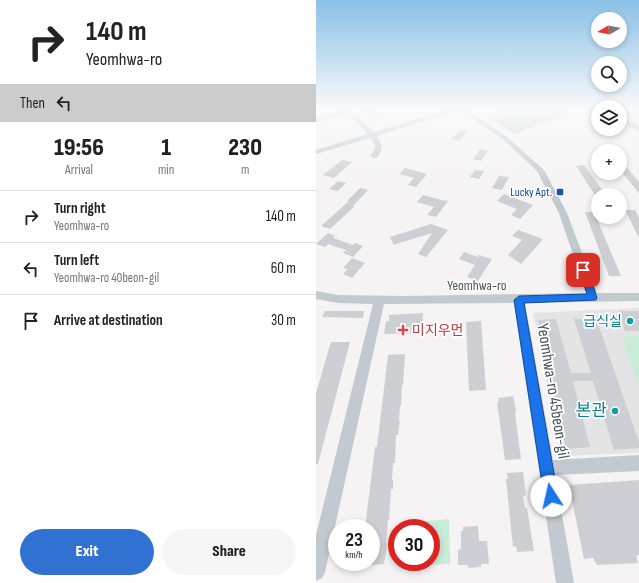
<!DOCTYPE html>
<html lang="en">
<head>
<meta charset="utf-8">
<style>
	body { margin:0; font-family:"Sofia Sans Condensed","Noto Sans KR",sans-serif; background:#f6f6f6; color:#222; height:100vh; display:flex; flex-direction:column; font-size:15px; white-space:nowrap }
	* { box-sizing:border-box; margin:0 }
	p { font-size:13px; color:#767676 }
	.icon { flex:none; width:22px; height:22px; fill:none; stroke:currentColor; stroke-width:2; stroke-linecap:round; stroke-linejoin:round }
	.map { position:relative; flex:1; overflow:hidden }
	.drawer { display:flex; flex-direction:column; background:#fff; width:316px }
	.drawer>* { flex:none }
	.guide { background:#fff; color:#222; overflow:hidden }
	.needle { width:26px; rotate:260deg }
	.fabs { position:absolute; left:275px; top:12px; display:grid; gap:8px }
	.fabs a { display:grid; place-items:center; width:36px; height:36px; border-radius:50%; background:#fff; box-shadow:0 2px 6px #0003; font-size:20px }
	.speed { position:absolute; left:12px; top:519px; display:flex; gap:8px; font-size:20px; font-weight:700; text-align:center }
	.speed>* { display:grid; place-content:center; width:52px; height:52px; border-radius:50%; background:#fff; box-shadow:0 2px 6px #0003; line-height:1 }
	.speed small { font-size:10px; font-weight:400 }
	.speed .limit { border:6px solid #d22; background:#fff; color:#111 }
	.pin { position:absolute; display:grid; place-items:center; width:34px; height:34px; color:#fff; margin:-17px; border-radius:8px; box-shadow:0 2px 6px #0006 }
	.me { position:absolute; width:44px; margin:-22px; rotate:350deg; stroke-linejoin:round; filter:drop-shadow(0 0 3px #0008) }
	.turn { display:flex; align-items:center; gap:14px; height:84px; padding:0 20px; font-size:18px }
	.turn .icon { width:52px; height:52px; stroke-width:2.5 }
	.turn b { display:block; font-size:28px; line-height:34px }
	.then { display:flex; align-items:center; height:38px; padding:0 20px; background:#0003; gap:8px; font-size:15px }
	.eta { display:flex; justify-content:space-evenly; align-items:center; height:68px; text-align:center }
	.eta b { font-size:24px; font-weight:800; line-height:28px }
	.button { display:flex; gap:8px; margin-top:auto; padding:8px 20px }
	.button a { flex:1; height:46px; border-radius:24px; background:#3171d1; color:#fff; font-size:16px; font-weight:800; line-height:46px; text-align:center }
	.button a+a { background:#f6f6f6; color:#222 }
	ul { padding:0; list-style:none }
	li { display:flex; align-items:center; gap:12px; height:52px; padding:0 20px; border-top:1px solid #e0e0e0 }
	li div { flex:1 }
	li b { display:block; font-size:15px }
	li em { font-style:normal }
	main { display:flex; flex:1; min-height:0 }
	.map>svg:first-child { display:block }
	.education { fill:#e5e4e4 }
	.green { fill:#c8ecd7 }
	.building { fill:#cdcfd4 }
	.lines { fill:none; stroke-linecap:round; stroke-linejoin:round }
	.minor { fill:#c2c9cf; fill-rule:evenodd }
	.major { fill:#b6c1cd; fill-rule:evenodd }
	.route { fill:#1a73e8; stroke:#114b97 }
	.transit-dot { fill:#1a4fb4; stroke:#fff; stroke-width:1.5 }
	.culture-dot { fill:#0f9aa8; stroke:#fff; stroke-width:1.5 }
	.health-dot { fill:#e0444e; stroke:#fff; stroke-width:1.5 }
	.labels { text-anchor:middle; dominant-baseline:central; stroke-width:3.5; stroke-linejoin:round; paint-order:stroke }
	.far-transit-label { font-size:12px; fill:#164399; stroke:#fff; text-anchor:end }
	.street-label { font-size:14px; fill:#4c555e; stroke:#fff }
	.culture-label { font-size:14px; fill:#0d838f; stroke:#fff; text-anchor:end }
	.health-label { font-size:14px; fill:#be3a42; stroke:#fff; text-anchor:start }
	.near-street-label { font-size:17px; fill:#4c555e; stroke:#fff }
	.near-culture-label { font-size:17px; fill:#0d838f; stroke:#fff; text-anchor:end }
</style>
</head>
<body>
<main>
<section class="drawer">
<div class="guide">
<div class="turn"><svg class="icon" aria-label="right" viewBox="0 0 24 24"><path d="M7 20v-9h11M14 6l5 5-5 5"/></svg><div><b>140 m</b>Yeomhwa-ro</div></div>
<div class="then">Then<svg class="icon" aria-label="left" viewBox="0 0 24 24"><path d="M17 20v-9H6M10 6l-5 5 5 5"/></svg></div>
</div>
<div class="eta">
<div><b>19:56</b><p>Arrival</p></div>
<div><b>1</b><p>min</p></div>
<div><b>230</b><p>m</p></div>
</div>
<ul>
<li><svg class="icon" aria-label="right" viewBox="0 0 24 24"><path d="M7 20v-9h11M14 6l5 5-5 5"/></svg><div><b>Turn right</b><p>Yeomhwa-ro</p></div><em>140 m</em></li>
<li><svg class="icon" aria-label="left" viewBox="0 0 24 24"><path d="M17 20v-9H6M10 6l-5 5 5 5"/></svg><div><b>Turn left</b><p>Yeomhwa-ro 40beon-gil</p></div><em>60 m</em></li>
<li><svg class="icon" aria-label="arrive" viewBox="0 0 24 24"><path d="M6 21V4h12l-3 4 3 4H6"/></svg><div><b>Arrive at destination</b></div><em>30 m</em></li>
</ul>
<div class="button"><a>Exit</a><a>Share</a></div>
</section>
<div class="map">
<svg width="323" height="583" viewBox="0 0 323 583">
	<rect width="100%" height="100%" fill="#f5f3f3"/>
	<!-- education -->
	<path class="education" d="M 323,308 L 323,453 L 245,456 L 217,313 Z"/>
	<!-- green -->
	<g class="green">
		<path d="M 304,109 L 323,109 L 323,122 L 304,114 Z"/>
		<path d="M 323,336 L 323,387 L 306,337 Z"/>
		<path d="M 133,519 L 134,564 L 88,566 L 88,562 L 115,562 L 115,528 L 90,528 L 90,523 Z"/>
	</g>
	<!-- building -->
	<g class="building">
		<path d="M 45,109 L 54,109 L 64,118 L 57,120 Z"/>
		<path d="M 180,109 L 248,109 L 256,113 L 198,134 L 175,119 L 189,115 Z"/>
		<path d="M 145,129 L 152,131 L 143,141 L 135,139 Z"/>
		<path d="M 164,149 L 172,151 L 165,161 L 157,159 Z"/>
		<path d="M 304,159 L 323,182 L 323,193 L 304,170 Z"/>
		<path d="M 26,160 L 36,162 L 18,178 L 7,175 Z"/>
		<path d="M 268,165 L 290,195 L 279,195 L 260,166 Z"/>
		<path d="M 89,168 L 111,174 L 100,187 L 92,185 L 98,178 L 83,174 Z"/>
		<path d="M 159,170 L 168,171 L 163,179 L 154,177 Z"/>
		<path d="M 183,176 L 193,177 L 186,190 L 176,188 Z"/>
		<path d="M 22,181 L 30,183 L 22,191 L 13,189 Z"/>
		<path d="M 44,188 L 52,190 L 37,206 L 39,206 L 14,229 L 5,226 L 33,201 L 31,201 Z"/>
		<path d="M 188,194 L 217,205 L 204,219 L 195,215 L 201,209 L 181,201 Z"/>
		<path d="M 107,195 L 125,200 L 132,201 L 120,217 L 111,215 L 118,207 L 101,202 Z"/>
		<path d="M 309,210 L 319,210 L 323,218 L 323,238 Z"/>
		<path d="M 269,212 L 278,212 L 305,276 L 293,276 Z"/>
		<path d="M 115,224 L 132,230 L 110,257 L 102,254 L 116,233 L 80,244 L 78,245 L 74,237 Z"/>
		<path d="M 202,230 L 227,239 L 205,264 L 192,255 L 206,240 L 196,236 Z"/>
		<path d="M 12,233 L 19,236 L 17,238 L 37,245 L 39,243 L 47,246 L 37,257 L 27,253 L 30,250 L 12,244 L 9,247 L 0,244 Z"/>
		<path d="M 148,252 L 162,257 L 163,255 L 176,259 L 162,281 L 151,277 L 159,265 L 143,259 Z"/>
		<path d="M 36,258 L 49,263 L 36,278 L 27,274 L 32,269 L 27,268 Z"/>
		<path d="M 9,311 L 48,311 L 47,318 L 6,317 Z"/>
		<path d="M 302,311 L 323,311 L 323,331 L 309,331 Z"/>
		<path d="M 107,313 L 106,333 L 68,334 L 70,321 L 73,321 L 73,315 Z"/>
		<path d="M 280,318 L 323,442 L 323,448 L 298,450 L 277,381 L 257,381 L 274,447 L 250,449 L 222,320 L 240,319 L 255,373 L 275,373 L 258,319 Z"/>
		<path d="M 165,321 L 170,390 L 153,391 L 150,322 Z"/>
		<path d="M 15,342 L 34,342 L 2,464 L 0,464 L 0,393 Z"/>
		<path d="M 89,354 L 87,385 L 86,385 L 85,406 L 84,406 L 83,421 L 84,421 L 83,427 L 82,435 L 80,435 L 79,463 L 77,463 L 76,480 L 77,480 L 77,489 L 75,489 L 73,520 L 72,520 L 70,543 L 71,543 L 70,552 L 68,564 L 55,565 L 55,528 L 49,528 L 59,447 L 61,447 L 72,355 Z"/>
		<path d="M 197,396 L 200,411 L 199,414 L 205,459 L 189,460 L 181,402 L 183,402 L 182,398 Z"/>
		<path d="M 207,472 L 210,495 L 207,496 L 209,508 L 211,508 L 218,551 L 201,552 L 200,546 L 197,547 L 190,479 L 192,479 L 191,473 Z"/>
		<path d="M 323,480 L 323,555 L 320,556 L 322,563 L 281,565 L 277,558 L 268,559 L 253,485 Z"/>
		<path d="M 162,526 L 163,541 L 171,541 L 173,564 L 165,564 L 165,567 L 152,568 L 152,565 L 142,565 L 142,550 L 145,549 L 145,531 L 147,531 L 147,527 Z"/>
	</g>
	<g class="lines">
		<!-- minor -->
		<path class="minor" d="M 28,109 L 34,109 L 58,132 L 135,109 L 151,109 L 192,138 L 228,170 L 251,213 L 281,293 L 323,293 L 323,301 L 209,303 L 237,460 L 323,455 L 323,471 L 239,475 L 258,583 L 240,583 L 198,303 L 68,304 L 9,572 L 6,578 L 0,581 L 0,535 L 57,304 L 22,303 L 0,299 L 0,291 L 22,295 L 88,296 L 270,293 L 243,213 L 221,171 L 188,140 L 144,110 L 61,136 C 67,145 67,148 61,158 L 58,158 L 54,156 C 60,148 60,146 55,138 L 0,154 L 0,150 L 52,134 L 31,113 L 0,122 L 0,118 Z"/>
		<!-- major -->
		<g class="major">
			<path d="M 266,109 L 277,109 L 282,111 L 282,116 Z"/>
			<path d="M 304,118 L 323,125 L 323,131 L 304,123 Z"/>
		</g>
	</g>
	<!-- sky -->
	<linearGradient id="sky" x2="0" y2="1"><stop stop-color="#89c0e6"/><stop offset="0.57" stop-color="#fafafa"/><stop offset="1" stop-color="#fafafa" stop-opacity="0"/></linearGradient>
	<rect width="323" height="191" fill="url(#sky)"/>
	<!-- route -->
	<path class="route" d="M 267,267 L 272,270 L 281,298 L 280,300 L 208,303 L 242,496 L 240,501 L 235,503 L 230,501 L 228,496 L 198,300 L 203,296 L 271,294 L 263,270 Z"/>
	<!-- markers -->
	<rect class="transit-dot" x="240" y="188" width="8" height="8" rx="2"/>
	<g class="culture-dot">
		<circle cx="314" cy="321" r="4"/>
		<circle cx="299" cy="411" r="4"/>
	</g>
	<path class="health-dot" d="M85 324h4v4h4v4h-4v4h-4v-4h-4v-4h4z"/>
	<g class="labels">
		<!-- far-transit labels -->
		<g class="far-transit-label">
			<text x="236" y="192">Lucky Apt.</text>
		</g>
		<!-- street labels -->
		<g class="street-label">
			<text x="161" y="285">Yeomhwa-ro</text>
		</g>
		<!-- culture labels -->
		<g class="culture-label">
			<text x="306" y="321">급식실</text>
		</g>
		<!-- health labels -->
		<g class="health-label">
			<text x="96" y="330">미지우먼</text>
		</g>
		<!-- near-street labels -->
		<g class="near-street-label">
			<text transform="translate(237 391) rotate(81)">Yeomhwa-ro 45beon-gil</text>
		</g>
		<!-- near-culture labels -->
		<g class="near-culture-label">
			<text x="291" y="411">본관</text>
		</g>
	</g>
</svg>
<div class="fabs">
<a><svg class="needle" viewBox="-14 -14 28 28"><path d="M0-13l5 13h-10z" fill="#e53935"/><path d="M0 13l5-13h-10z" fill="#767676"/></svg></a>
<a><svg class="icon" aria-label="search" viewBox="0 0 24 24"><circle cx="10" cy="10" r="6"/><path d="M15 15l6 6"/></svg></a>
<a><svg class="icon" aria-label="layers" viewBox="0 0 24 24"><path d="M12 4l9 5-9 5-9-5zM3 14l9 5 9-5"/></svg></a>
<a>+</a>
<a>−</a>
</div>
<div class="speed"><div>23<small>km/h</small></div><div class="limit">30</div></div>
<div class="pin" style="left:267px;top:270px;background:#d93025"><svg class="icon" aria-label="arrive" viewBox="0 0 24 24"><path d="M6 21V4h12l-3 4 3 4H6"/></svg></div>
<svg class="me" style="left:235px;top:496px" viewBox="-20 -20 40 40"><circle r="19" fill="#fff"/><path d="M0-13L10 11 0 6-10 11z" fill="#1a73e8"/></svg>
</div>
</main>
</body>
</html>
